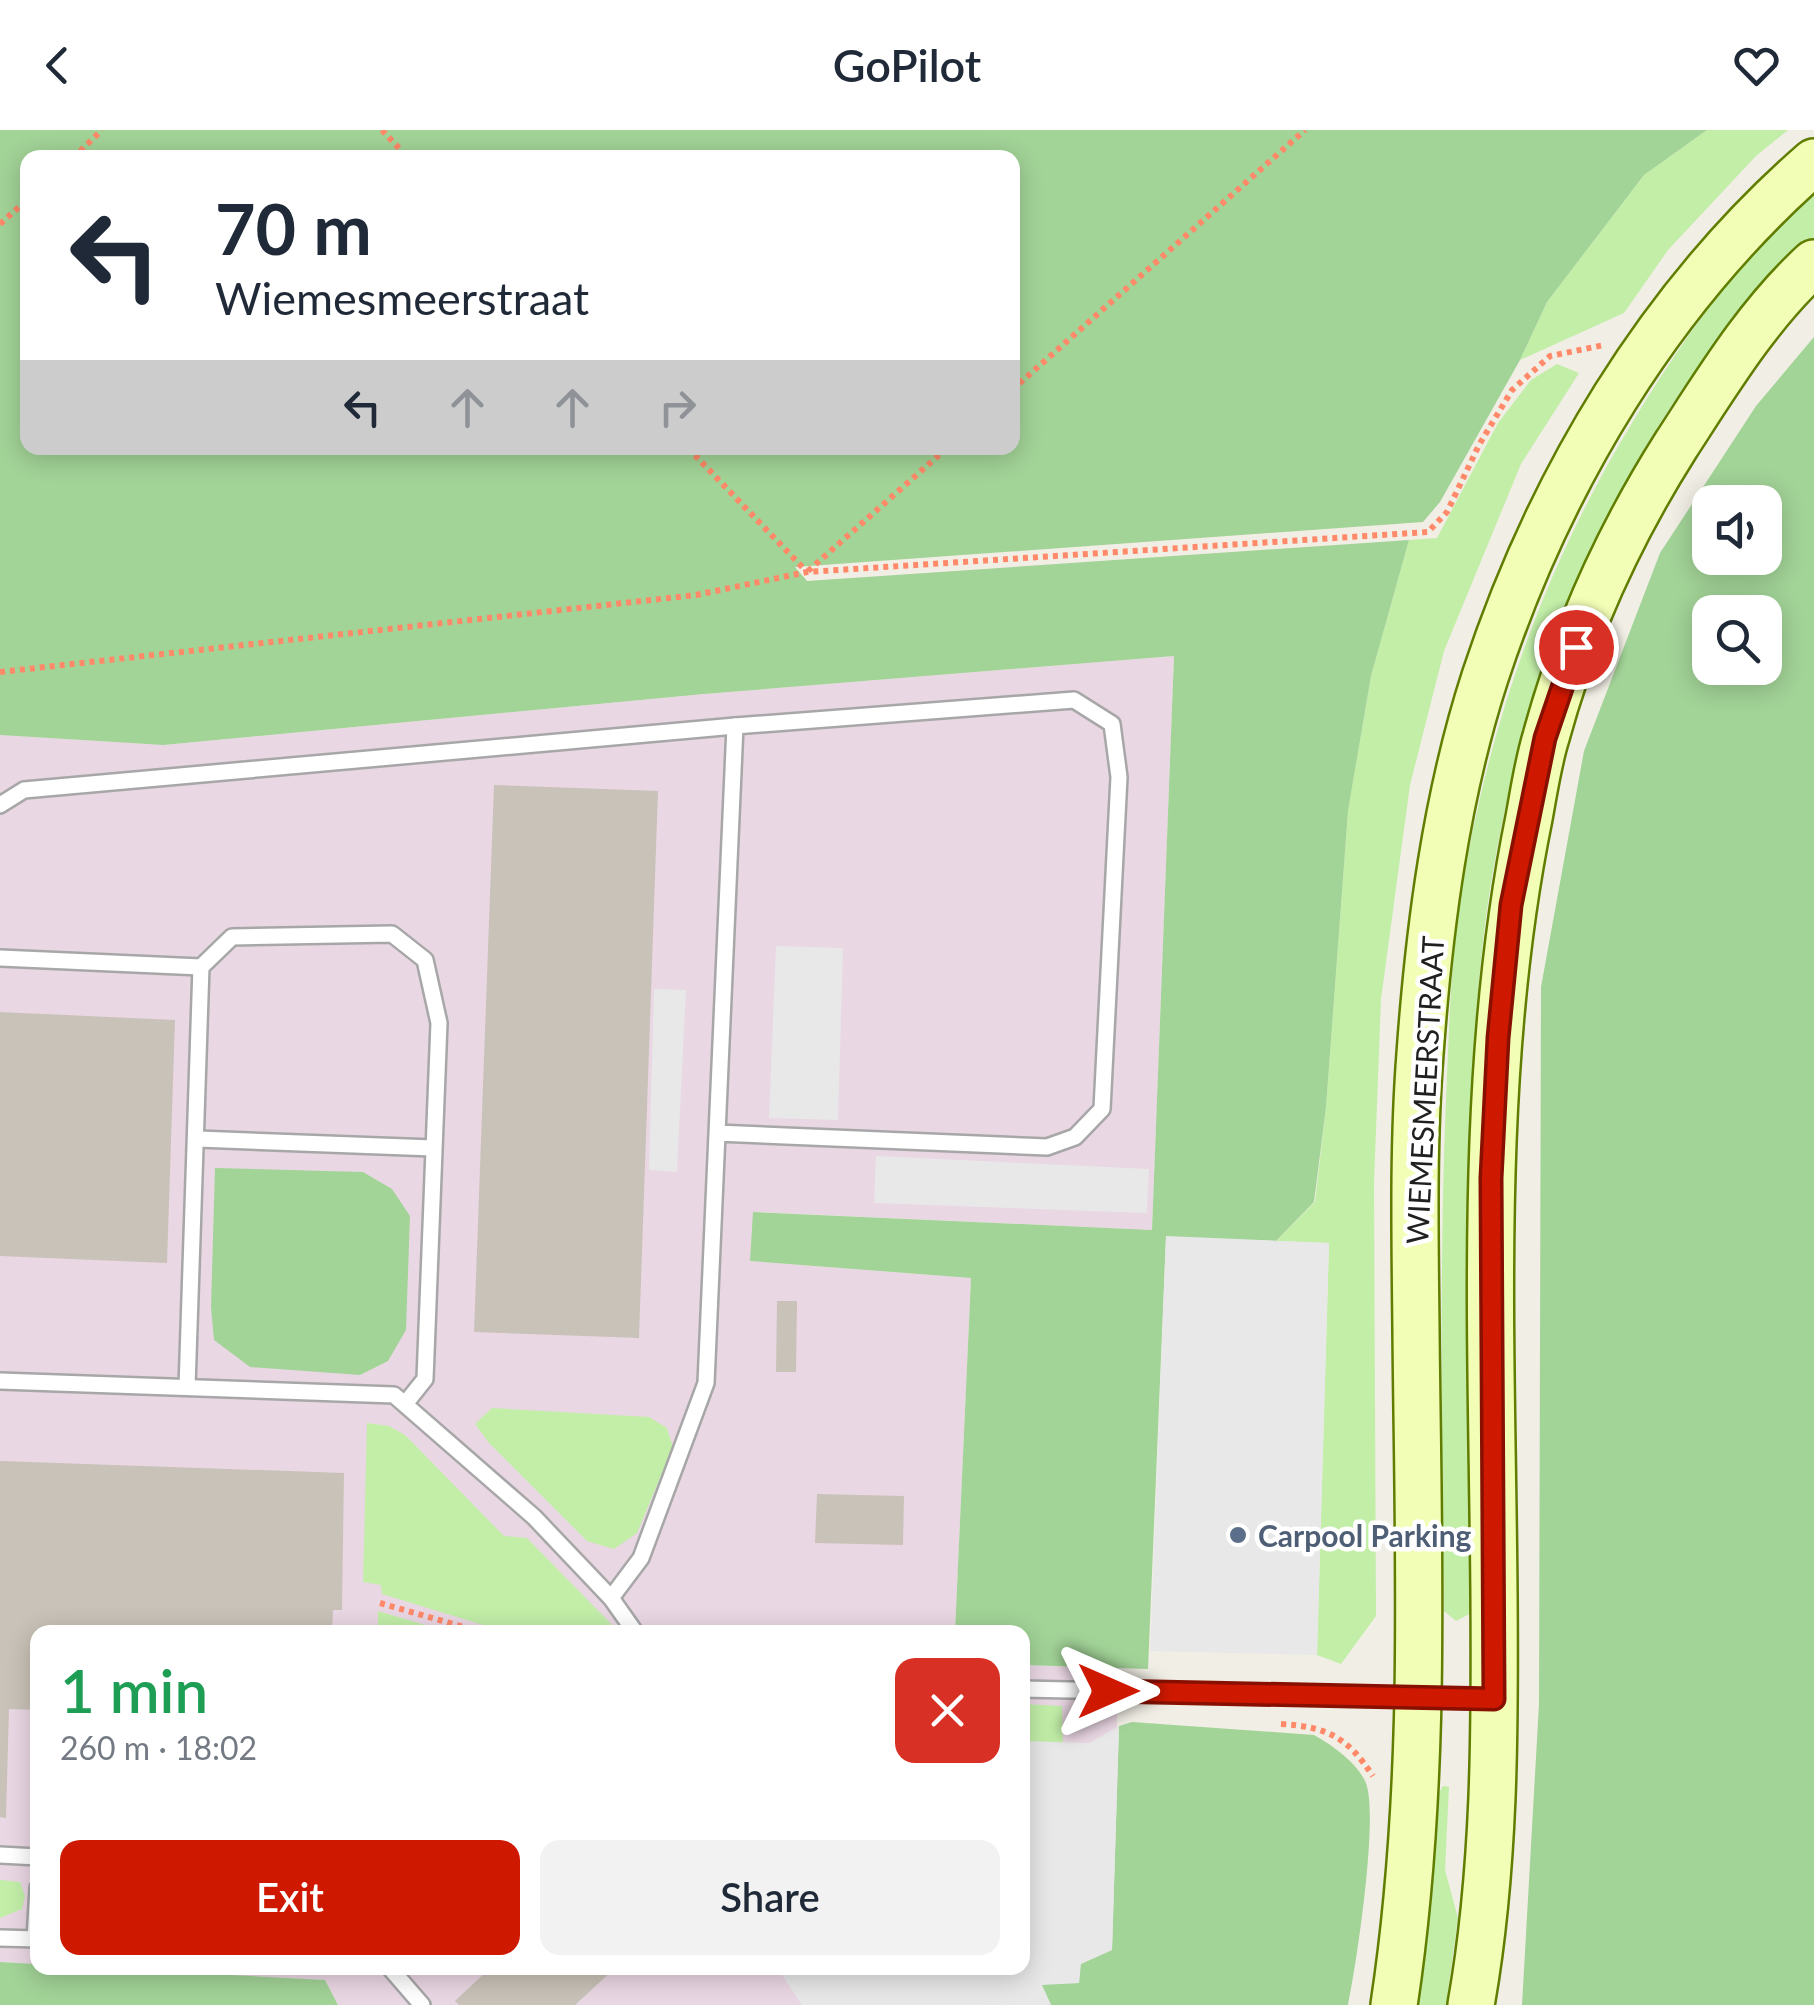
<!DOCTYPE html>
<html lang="en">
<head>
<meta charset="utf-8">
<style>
	body { margin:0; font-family:Lato,sans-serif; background:#f2f2f3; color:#1f2937; height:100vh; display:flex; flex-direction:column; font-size:38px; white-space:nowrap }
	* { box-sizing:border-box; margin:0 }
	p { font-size:32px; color:#747a83 }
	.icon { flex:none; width:55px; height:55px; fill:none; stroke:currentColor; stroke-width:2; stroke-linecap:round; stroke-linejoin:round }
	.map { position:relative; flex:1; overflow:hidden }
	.sheet { position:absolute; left:30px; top:1495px; width:1000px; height:350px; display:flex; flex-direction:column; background:#fff; border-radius:20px; box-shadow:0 5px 25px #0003 }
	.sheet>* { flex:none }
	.hud { position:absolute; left:20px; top:20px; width:1000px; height:305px; border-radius:20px; box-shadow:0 5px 25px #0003; background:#fff; color:#1f2937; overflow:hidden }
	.tools { position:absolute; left:1692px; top:355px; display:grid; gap:20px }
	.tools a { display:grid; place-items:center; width:90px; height:90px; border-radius:20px; background:#fff; box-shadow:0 5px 25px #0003; font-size:50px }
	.pin { position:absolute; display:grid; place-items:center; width:85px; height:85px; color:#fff; margin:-42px; border:5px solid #fff; border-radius:50%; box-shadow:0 2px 10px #0007 }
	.me { position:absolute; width:110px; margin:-55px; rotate:90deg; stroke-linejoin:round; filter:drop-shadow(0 0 8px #0008) }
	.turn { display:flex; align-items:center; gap:35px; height:210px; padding:0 30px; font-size:45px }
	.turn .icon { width:130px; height:130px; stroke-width:2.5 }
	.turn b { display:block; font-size:70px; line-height:85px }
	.lanes { display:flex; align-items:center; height:95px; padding:0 30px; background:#0003; justify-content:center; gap:50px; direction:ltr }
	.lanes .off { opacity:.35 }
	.round { display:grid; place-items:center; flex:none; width:105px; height:105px; border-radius:20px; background:#f2f2f3 }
	.overview { display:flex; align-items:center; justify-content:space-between; height:170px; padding:0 30px }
	h1 { font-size:60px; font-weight:600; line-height:75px; color:#1e9e55 }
	.primary-button { display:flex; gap:20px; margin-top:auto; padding:20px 30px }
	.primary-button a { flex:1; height:115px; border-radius:20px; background:#cf1800; color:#fff; font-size:40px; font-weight:600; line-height:115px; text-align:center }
	.primary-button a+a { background:#f2f2f3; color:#1f2937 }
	header { display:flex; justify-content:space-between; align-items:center; height:130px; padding:0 30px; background:#fff; font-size:45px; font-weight:600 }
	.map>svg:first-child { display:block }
	.industrial { fill:#ead7e4 }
	.grass { fill:#c2eea8 }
	.forest { fill:#a2d397; fill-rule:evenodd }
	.parking { fill:#e8e8e8 }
	.building { fill:#c9c2b8 }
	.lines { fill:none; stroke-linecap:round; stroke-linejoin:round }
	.service-casing { stroke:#a7a7a7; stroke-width:20 }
	.secondary-casing { stroke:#617d00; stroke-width:50 }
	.path { stroke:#ff8968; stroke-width:6; stroke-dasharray:5 5; stroke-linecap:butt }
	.service { stroke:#fff; stroke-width:15 }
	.secondary { stroke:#f2feb6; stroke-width:45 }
	.route-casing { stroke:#871000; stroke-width:25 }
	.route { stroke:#cf1800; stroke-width:18 }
	.service-dot { fill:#5c6f8a; stroke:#fff; stroke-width:4 }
	.labels { text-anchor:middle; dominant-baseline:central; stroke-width:9; stroke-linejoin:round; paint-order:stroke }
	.street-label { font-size:30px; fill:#202020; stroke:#fff }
	.service-label { font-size:30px; font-weight:bold; fill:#4e5e75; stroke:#fff; text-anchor:start }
</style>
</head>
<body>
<header><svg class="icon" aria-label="back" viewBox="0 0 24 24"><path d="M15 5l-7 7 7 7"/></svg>GoPilot<svg class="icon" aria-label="heart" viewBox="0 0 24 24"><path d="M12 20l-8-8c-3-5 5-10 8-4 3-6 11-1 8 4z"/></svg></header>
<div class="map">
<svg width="1814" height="1875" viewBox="0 0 1814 1875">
	<rect width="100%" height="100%" fill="#f1eee5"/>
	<!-- industrial -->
	<g class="industrial">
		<path d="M 1174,526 L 1152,1100 L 754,1082 L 750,1131 L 971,1148 L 955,1502 L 38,1502 L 37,1834 L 0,1832 L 0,605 L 163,615 L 704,564 Z"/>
		<path d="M 1023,1535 L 1118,1539 L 1112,1820 L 1079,1854 L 1042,1855 L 1051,1875 L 338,1875 L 325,1850 L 101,1838 L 1022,1838 Z"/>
	</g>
	<!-- grass -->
	<g class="grass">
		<path d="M 1707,0 L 1788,0 L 1756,26 L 1668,120 L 1624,183 L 1520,230 L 1547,172 L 1644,45 Z"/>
		<path d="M 1814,62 L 1814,107 C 1625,278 1514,553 1484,803 C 1469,928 1470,1054 1471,1180 C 1472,1281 1473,1382 1473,1482 L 1456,1491 L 1444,1481 C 1442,1311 1439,1140 1446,970 C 1449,904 1450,838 1460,772 C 1486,601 1544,436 1635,288 C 1684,207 1742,125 1814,62 Z"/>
		<path d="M 1557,234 L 1579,243 L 1521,334 L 1444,521 L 1410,655 L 1381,869 L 1374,1053 L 1376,1486 L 1341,1534 L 1317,1525 L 1329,1113 L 1276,1111 L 1315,1072 L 1326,977 L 1348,681 L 1371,546 L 1409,410 L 1437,408 L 1498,293 L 1531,250 Z"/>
		<path d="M 492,1278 L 649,1287 L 667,1298 L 673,1317 L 637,1403 L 614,1419 L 587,1411 L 489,1313 L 475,1294 Z"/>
		<path d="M 367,1293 L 389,1296 L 405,1305 L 504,1406 L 527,1408 L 619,1502 L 506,1502 L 382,1464 L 381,1455 L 363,1452 Z"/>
		<path d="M 378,1481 L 449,1502 L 378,1502 Z"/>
		<path d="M 1023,1574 L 1062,1576 L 1063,1616 L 1023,1612 Z"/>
		<path d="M 1443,1656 L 1449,1657 L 1445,1740 L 1458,1788 L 1446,1875 L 1415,1875 L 1438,1665 Z"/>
		<path d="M 0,1750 L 20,1752 L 25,1766 L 22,1779 L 0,1788 Z"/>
	</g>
	<!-- forest -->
	<g class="forest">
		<path d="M 0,0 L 1707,0 L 1644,45 L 1547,172 L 1520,230 L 1440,372 L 1423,392 L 795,437 L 807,451 L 1409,410 L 1371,546 L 1348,681 L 1326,977 L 1314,1072 L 1276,1111 L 1166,1107 L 1148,1539 L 1023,1535 L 1022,1502 L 955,1502 L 971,1148 L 750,1131 L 753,1082 L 1152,1100 L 1174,526 L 704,564 L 163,615 L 0,605 ZM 28,28 L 1012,28 L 1012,318 L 28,318 Z"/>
		<path d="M 1814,207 L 1814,1875 L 1522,1875 L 1539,1574 L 1541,857 L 1584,621 L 1660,423 L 1756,276 ZM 1710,372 L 1765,372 L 1765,428 L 1710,428 ZM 1765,482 L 1765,538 L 1710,538 L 1710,482 Z"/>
		<path d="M 215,1038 L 363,1042 L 392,1059 L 410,1086 L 406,1200 L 388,1231 L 360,1245 L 250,1237 L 214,1210 L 211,1177 Z"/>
		<path d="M 1132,1592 L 1314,1605 C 1332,1615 1356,1632 1365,1651 C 1380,1680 1356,1838 1348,1875 L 1051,1875 L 1041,1854 L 1079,1853 L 1080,1834 L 1112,1820 L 1119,1596 Z"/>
		<path d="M 0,1832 L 37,1834 L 38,1838 L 101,1838 L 325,1850 L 338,1875 L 0,1875 Z"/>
	</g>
	<!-- parking -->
	<g class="parking">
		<path d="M 776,816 L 843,818 L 838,990 L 769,988 Z"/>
		<path d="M 654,859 L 686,860 L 677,1042 L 649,1040 Z"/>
		<path d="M 876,1026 L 1149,1039 L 1147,1083 L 874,1073 Z"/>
		<path d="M 1166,1106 L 1329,1113 L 1317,1525 L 1150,1521 Z"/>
		<path d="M 1119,1596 L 1112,1820 L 1081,1834 L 1079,1853 L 1042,1855 L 1051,1875 L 802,1875 L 782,1845 L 748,1843 L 748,1838 L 1022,1838 L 1023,1611 L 1089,1613 Z"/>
	</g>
	<!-- building -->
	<g class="building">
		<path d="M 494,655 L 658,661 L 639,1208 L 474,1202 Z"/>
		<path d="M 0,882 L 175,890 L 167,1133 L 0,1126 Z"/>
		<path d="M 777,1171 L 797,1171 L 796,1242 L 776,1242 Z"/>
		<path d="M 0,1331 L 344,1343 L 342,1480 L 333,1480 L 332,1502 L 38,1502 L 38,1580 L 9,1579 L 6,1688 L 0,1687 Z"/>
		<path d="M 817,1364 L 904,1366 L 903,1415 L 815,1413 Z"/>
		<path d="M 490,1838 L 615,1838 L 575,1875 L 459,1875 L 455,1871 Z"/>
	</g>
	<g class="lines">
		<defs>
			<g id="service">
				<path d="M 0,675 L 24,660 L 735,596"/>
				<path d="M 0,828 L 201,837"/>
				<path d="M 198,1009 L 433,1018"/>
				<path d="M 0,1251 L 394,1265 L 534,1387 L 611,1468 L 635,1502"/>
				<path d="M 187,1257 L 201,837 L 232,807 L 392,804 L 425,830 L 439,893 L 425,1249 L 405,1274"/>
				<path d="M 611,1468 L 641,1428 L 706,1253 L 735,596 L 1074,570 L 1112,594 L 1119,647 L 1102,979 L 1075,1007 L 1047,1017 L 717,1003"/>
				<path d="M 1022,1559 L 1491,1569"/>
				<path d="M 0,1725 L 38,1727"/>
				<path d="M 0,1808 L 38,1809"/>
				<path d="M 35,1809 L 38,1758"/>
				<path d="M 390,1838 L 422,1875"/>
			</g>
			<g id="secondary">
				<path d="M 1394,1875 C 1428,1651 1418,1424 1416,1199 C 1415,1107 1413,1015 1420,924 C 1429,798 1446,667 1485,547 C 1549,352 1659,167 1814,32"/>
				<path d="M 1471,1875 C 1495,1740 1495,1600 1494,1464 C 1492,1205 1477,942 1529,688 C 1534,661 1538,633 1546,607 C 1574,504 1619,405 1676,315 C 1717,252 1758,184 1814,133"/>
			</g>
		</defs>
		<!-- service casing -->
		<use href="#service" class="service-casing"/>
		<!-- secondary casing -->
		<use href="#secondary" class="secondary-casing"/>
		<!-- path -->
		<g class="path">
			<path d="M 382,0 L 408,28"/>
			<path d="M 73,28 L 102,0"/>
			<path d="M 0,94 L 28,69"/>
			<path d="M 1012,260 L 1305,0"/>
			<path d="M 688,318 L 807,442"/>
			<path d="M 808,441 L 947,318"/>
			<path d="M 0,542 L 696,465 L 807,442 L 1428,402 L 1447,382 L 1479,315 L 1512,260 L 1550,226 L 1604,215"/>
			<path d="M 380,1473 L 481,1502"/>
			<path d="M 1281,1594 C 1328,1597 1347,1607 1373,1646"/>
		</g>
		<!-- service -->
		<use href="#service" class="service"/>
		<!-- secondary -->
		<use href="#secondary" class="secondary"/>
	</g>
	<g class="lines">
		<defs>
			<path id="route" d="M 1108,1561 L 1494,1569 L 1491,1048 L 1498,908 L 1511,775 L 1545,608 L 1576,517"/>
		</defs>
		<!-- route casing -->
		<use href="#route" class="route-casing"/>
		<!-- route -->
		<use href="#route" class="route"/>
	</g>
	<!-- markers -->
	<circle class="service-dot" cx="1238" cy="1405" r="10"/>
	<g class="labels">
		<!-- street labels -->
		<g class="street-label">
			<text transform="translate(1424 960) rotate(-87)">WIEMESMEERSTRAAT</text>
		</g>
		<!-- service labels -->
		<g class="service-label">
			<text x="1258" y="1405">Carpool Parking</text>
		</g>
	</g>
</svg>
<div class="tools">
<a><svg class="icon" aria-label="sound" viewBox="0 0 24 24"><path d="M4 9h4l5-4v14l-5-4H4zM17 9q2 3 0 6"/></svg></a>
<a><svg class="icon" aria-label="search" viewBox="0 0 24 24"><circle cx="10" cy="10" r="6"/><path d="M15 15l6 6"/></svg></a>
</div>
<div class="pin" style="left:1576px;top:517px;background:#d93025"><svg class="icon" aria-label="arrive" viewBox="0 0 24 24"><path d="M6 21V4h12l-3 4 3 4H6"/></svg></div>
<svg class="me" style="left:1108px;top:1561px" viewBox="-20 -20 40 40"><path d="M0-17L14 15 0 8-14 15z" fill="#cf1800" stroke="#fff" stroke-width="4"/></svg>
<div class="hud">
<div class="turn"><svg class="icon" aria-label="left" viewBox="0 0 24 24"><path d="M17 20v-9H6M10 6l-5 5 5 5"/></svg><div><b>70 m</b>Wiemesmeerstraat</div></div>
<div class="lanes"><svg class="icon" aria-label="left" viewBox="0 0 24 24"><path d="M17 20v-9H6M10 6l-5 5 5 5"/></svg><svg class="icon off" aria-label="ahead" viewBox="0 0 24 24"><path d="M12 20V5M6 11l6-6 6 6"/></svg><svg class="icon off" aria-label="ahead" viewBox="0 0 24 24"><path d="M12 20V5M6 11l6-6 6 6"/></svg><svg class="icon off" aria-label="right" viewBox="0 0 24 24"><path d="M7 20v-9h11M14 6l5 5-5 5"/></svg></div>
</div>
<section class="sheet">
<div class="overview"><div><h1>1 min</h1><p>260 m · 18:02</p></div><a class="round" style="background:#d93025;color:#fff"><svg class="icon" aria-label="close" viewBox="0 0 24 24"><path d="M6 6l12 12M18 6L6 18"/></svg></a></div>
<div class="primary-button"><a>Exit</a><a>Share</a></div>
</section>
</div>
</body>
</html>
